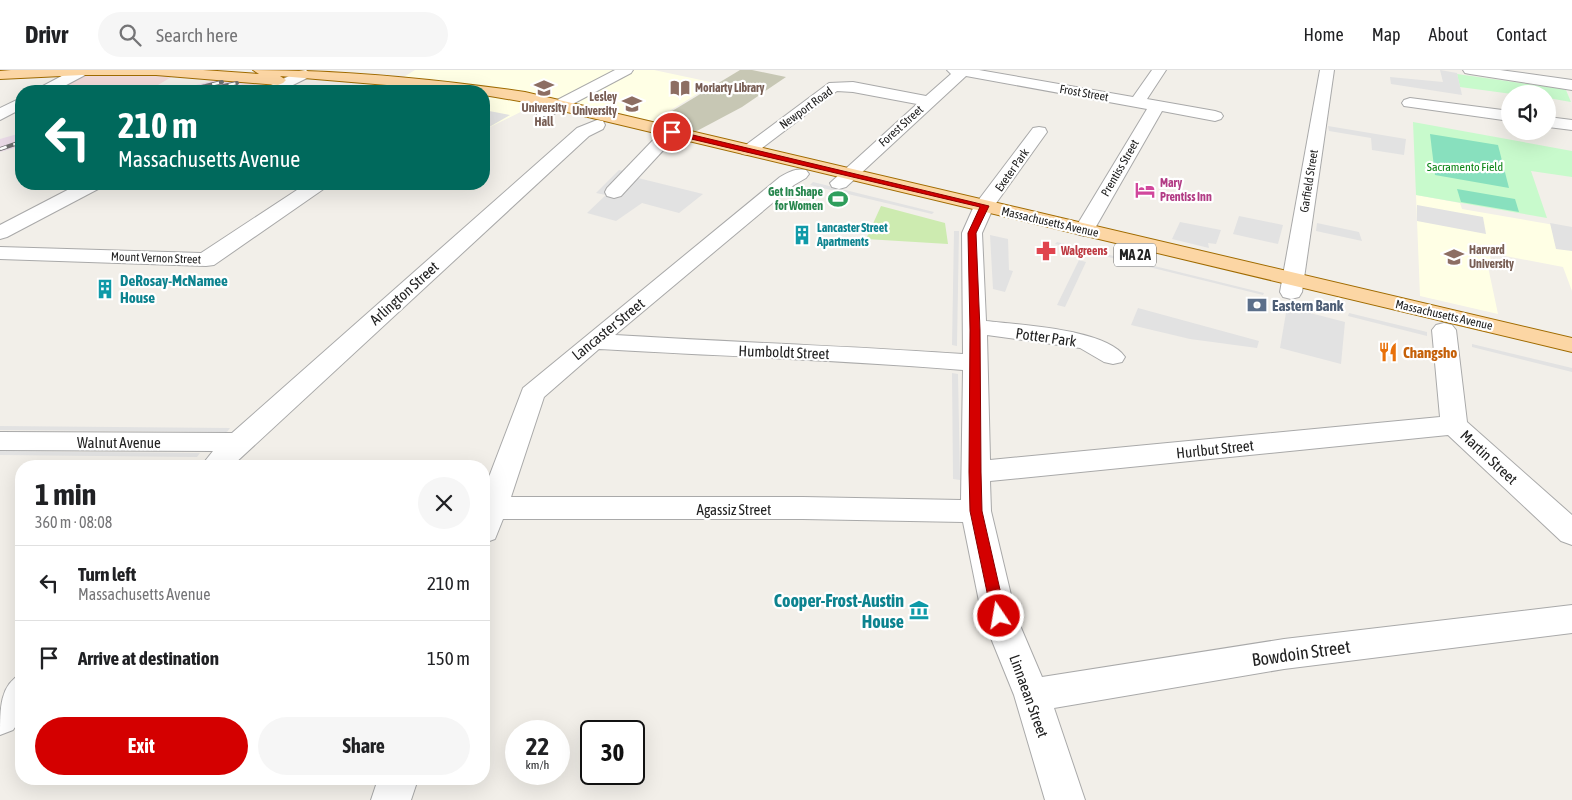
<!DOCTYPE html>
<html lang="en">
<head>
<meta charset="utf-8">
<style>
	body { margin:0; font-family:"Asap Condensed",sans-serif; background:#f6f6f6; color:#202124; height:100vh; display:flex; flex-direction:column; font-size:19px; white-space:nowrap }
	* { box-sizing:border-box; margin:0 }
	p { font-size:16px; color:#757577 }
	.icon { flex:none; width:28px; height:28px; fill:none; stroke:currentColor; stroke-width:2; stroke-linecap:round; stroke-linejoin:round }
	.map { position:relative; flex:1; overflow:hidden }
	.drawer { position:absolute; left:15px; top:390px; width:475px; height:325px; display:flex; flex-direction:column; background:#fff; border-radius:20px; box-shadow:0 5px 20px #0002 }
	.drawer>* { flex:none }
	.top-card { position:absolute; left:15px; top:15px; width:475px; height:105px; border-radius:20px; box-shadow:0 5px 20px #0002; background:#00695c; color:#fff; overflow:hidden }
	.fabs { position:absolute; left:1501px; top:15px; display:grid; gap:10px }
	.fabs a { display:grid; place-items:center; width:55px; height:55px; border-radius:50%; background:#fff; box-shadow:0 5px 20px #0002; font-size:25px }
	.speed { position:absolute; left:505px; top:650px; display:flex; gap:10px; font-size:25px; font-weight:700; text-align:center }
	.speed>* { display:grid; place-content:center; width:65px; height:65px; border-radius:50%; background:#fff; box-shadow:0 5px 20px #0002; line-height:1 }
	.speed small { font-size:12px; font-weight:400 }
	.speed .limit { border:2px solid #111; border-radius:8px; background:#fff; color:#111 }
	.pin { position:absolute; display:grid; place-items:center; width:42px; height:42px; color:#fff; margin:-21px; border:2px solid #fff; border-radius:50%; box-shadow:0 1px 5px #0007 }
	.me { position:absolute; width:55px; margin:-28px; rotate:348deg; stroke-linejoin:round; filter:drop-shadow(0 0 4px #0008) }
	.turn { display:flex; align-items:center; gap:18px; height:105px; padding:0 20px; font-size:22px }
	.turn .icon { width:65px; height:65px; stroke-width:2.5 }
	.turn b { display:block; font-size:35px; line-height:42px }
	.round { display:grid; place-items:center; flex:none; width:52px; height:52px; border-radius:26px; background:#f6f6f6 }
	.summary { display:flex; align-items:center; justify-content:space-between; height:85px; padding:0 20px }
	h1 { font-size:30px; font-weight:700; line-height:38px }
	.cta { display:flex; gap:10px; margin-top:auto; padding:10px 20px }
	.cta a { flex:1; height:58px; border-radius:30px; background:#d40000; color:#fff; font-size:20px; font-weight:700; line-height:58px; text-align:center }
	.cta a+a { background:#f6f6f6; color:#202124 }
	ul { padding:0; list-style:none }
	li { display:flex; align-items:center; gap:15px; height:75px; padding:0 20px; border-top:1px solid #e0e0e0 }
	li div { flex:1 }
	li b { display:block; font-size:19px }
	li em { font-style:normal }
	header { display:flex; align-items:center; gap:30px; box-sizing:border-box; height:70px; padding:0 25px; background:#fff; border-bottom:1px solid #e0e0e0 }
	header strong { font-size:24px }
	nav { display:flex; gap:28px; margin-inline-start:auto; font-size:18px }
	.search { width:350px; height:45px; background:#f6f6f6; display:flex; align-items:center; gap:12px; box-sizing:border-box; padding:0 18px; border-radius:28px; color:#757577; font-size:19px }
	.map>svg:first-child { display:block }
	.commercial { fill:#f2dad9 }
	.industrial { fill:#ebdbe8 }
	.education { fill:#ffffe5 }
	.construction { fill:#c7c7b4 }
	.grass { fill:#cdebb0 }
	.park { fill:#c8facc }
	.pitch { fill:#88e0be }
	.parking { fill:#e2e2e2 }
	.lines { fill:none; stroke-linecap:round; stroke-linejoin:round }
	.minor-casing { stroke:#a9a9a9; stroke-width:2 }
	.major-casing { stroke:#a06b00; stroke-width:2 }
	.minor { fill:#fff; fill-rule:evenodd }
	.major { fill:#fcd6a4; fill-rule:evenodd }
	.rail-casing { stroke:#707070; stroke-width:4 }
	.rail { stroke:#fff; stroke-width:2.5; stroke-dasharray:7; stroke-linecap:butt }
	.route { fill:#d40000; stroke:#8a0000 }
	.labels { text-anchor:middle; dominant-baseline:central; stroke-width:4.5; stroke-linejoin:round; paint-order:stroke }
	.far-education-label { font-size:12px; font-weight:bold; fill:#785e54; stroke:#fff; text-anchor:start }
	.far-street-label { font-size:12px; fill:#222; stroke:#fff }
	.far-park-label { font-size:12px; fill:#0c8416; stroke:#fff }
	.far-hotel-label { font-size:12px; font-weight:bold; fill:#b23c85; stroke:#fff; text-anchor:start }
	.far-leisure-label { font-size:12px; font-weight:bold; fill:#27864d; stroke:#fff; text-anchor:end }
	.far-culture-label { font-size:12px; font-weight:bold; fill:#0d838f; stroke:#fff; text-anchor:start }
	.far-health-label { font-size:12px; font-weight:bold; fill:#be3a42; stroke:#fff; text-anchor:start }
	.shield { fill:#fff; stroke:#646464; stroke-width:1 }
	.shield-label { font-size:14px; font-weight:bold; fill:#222 }
	.culture-label { font-size:15px; font-weight:bold; fill:#0d838f; stroke:#fff; text-anchor:start }
	.street-label { font-size:15px; fill:#222; stroke:#fff }
	.service-label { font-size:15px; font-weight:bold; fill:#4e5e75; stroke:#fff; text-anchor:start }
	.food-label { font-size:15px; font-weight:bold; fill:#c56008; stroke:#fff; text-anchor:start }
	.near-culture-label { font-size:18px; font-weight:bold; fill:#0d838f; stroke:#fff; text-anchor:end }
	.near-street-label { font-size:18px; fill:#222; stroke:#fff }
</style>
</head>
<body>
<header>
<strong>Drivr</strong>
<div class="search"><svg class="icon" aria-label="search" viewBox="0 0 24 24"><circle cx="10" cy="10" r="6"/><path d="M15 15l6 6"/></svg>Search here</div>
<nav><a>Home</a><a>Map</a><a>About</a><a>Contact</a></nav>
</header>
<div class="map">
<svg width="1572" height="730" viewBox="0 0 1572 730">
	<rect width="100%" height="100%" fill="#f2efe9"/>
	<!-- commercial -->
	<g class="commercial">
		<path d="M 82,5 L 173,6 L 148,21 L 92,21 L 95,19 L 58,18 Z"/>
		<path d="M 245,13 L 261,14 L 328,21 L 221,21 Z"/>
	</g>
	<!-- industrial -->
	<g class="industrial">
		<path d="M 215,10 L 245,13 L 213,21 L 173,21 Z"/>
		<path d="M 21,63 L 21,76 L 0,82 L 0,69 Z"/>
	</g>
	<!-- education -->
	<g class="education">
		<path d="M 415,0 L 654,0 L 715,13 L 653,51 L 551,27 L 484,60 L 484,21 L 381,21 Z"/>
		<path d="M 1416,125 L 1460,133 L 1462,139 L 1572,158 L 1572,221 L 1563,197 L 1490,183 L 1491,193 L 1487,192 L 1498,244 L 1420,226 Z"/>
	</g>
	<!-- construction -->
	<path class="construction" d="M 740,0 L 752,0 L 786,7 L 742,37 L 695,62 L 654,52 Z"/>
	<!-- grass -->
	<path class="grass" d="M 881,136 L 945,153 L 948,174 L 866,169 Z"/>
	<!-- park -->
	<g class="park">
		<path d="M 1457,4 L 1563,19 L 1566,20 L 1571,32 L 1548,28 L 1548,24 L 1512,24 L 1460,17 Z"/>
		<path d="M 1413,52 L 1572,81 L 1572,107 L 1531,101 L 1547,148 L 1416,125 Z"/>
	</g>
	<!-- pitch -->
	<g class="pitch">
		<path d="M 1430,64 L 1498,75 L 1509,118 L 1435,105 Z"/>
		<path d="M 1457,119 L 1515,129 L 1519,142 L 1461,132 Z"/>
	</g>
	<!-- parking -->
	<g class="parking">
		<path d="M 1440,0 L 1457,3 L 1462,25 L 1391,14 L 1390,7 L 1443,12 Z"/>
		<path d="M 484,40 L 510,45 L 484,60 Z"/>
		<path d="M 1328,56 L 1406,69 L 1404,85 L 1372,80 L 1371,68 L 1329,61 Z"/>
		<path d="M 619,100 L 641,104 L 638,108 L 703,124 L 679,143 L 642,133 L 616,151 L 587,143 L 606,125 L 596,123 Z"/>
		<path d="M 813,112 L 934,142 L 932,144 L 810,115 Z"/>
		<path d="M 1417,135 L 1483,147 L 1486,164 L 1417,151 Z"/>
		<path d="M 1239,146 L 1283,155 L 1278,174 L 1233,164 Z"/>
		<path d="M 1180,152 L 1221,160 L 1216,174 L 1208,173 L 1209,178 L 1172,169 Z"/>
		<path d="M 1317,153 L 1359,162 L 1362,171 L 1316,161 Z"/>
		<path d="M 1550,153 L 1572,157 L 1572,181 L 1556,179 Z"/>
		<path d="M 954,161 L 959,161 L 957,276 L 952,275 Z"/>
		<path d="M 990,165 L 1008,169 L 1009,200 L 1013,201 L 1005,222 L 993,219 Z"/>
		<path d="M 1057,172 L 1264,223 L 1263,225 L 1055,174 Z"/>
		<path d="M 1079,190 L 1086,192 L 1065,237 L 1057,235 Z"/>
		<path d="M 1287,237 L 1345,252 L 1341,294 L 1280,278 Z"/>
		<path d="M 1138,238 L 1259,271 L 1257,278 L 1190,269 L 1131,255 Z"/>
		<path d="M 1349,243 L 1427,262 L 1427,266 L 1348,246 Z"/>
		<path d="M 1472,274 L 1572,298 L 1572,302 L 1472,277 Z"/>
		<path d="M 952,303 L 958,304 L 960,410 L 953,409 Z"/>
		<path d="M 0,356 L 230,358 L 227,362 L 0,360 Z"/>
		<path d="M 0,381 L 200,383 L 197,387 L 0,385 Z"/>
	</g>
	<g class="lines">
		<defs>
			<g id="minor">
				<path d="M 73,0 L 89,1 L 87,4 L 55,21 L 36,21 L 39,18 Z"/>
				<path d="M 306,0 L 311,4 L 309,7 L 281,21 L 262,21 L 265,18 L 299,1 Z"/>
				<path d="M 615,0 L 633,0 L 631,3 L 550,46 L 538,46 L 536,43 L 538,40 Z"/>
				<path d="M 947,0 L 979,0 L 1133,27 L 1152,0 L 1166,0 L 1147,29 L 1215,41 L 1221,43 L 1223,46 L 1221,49 L 1215,51 L 1162,41 L 1094,160 L 1091,164 L 1084,166 L 1077,164 L 1074,160 L 1147,39 L 966,6 L 846,117 L 839,119 L 832,117 L 830,113 L 917,34 L 853,22 L 837,21 L 754,84 L 748,85 L 742,84 L 739,80 L 829,13 L 853,12 L 926,26 L 951,4 Z"/>
				<path d="M 1320,0 L 1334,0 L 1302,222 L 1299,227 L 1291,229 L 1283,227 L 1280,222 Z"/>
				<path d="M 1463,0 L 1500,0 L 1572,10 L 1572,20 L 1470,4 L 1465,3 Z"/>
				<path d="M 21,28 L 21,39 L 0,50 L 0,38 Z"/>
				<path d="M 1410,28 L 1510,41 L 1510,51 L 1404,36 L 1402,33 L 1404,30 Z"/>
				<path d="M 1548,47 L 1572,50 L 1572,60 L 1548,57 Z"/>
				<path d="M 597,50 L 603,51 L 605,55 L 603,59 L 589,66 L 232,396 L 201,396 L 213,381 L 0,380 L 0,362 L 232,363 L 577,58 Z"/>
				<path d="M 1039,57 L 1045,58 L 1047,62 L 994,136 L 982,163 L 986,251 C 1020,255 1106,259 1125,287 L 1122,292 L 1113,294 L 1104,292 L 1080,278 L 987,265 L 990,390 L 1440,347 L 1432,260 L 1436,255 L 1444,253 L 1452,255 L 1456,260 L 1467,352 L 1572,445 L 1572,475 L 1561,471 L 1448,365 L 990,411 L 991,441 L 1016,546 L 1042,607 L 1284,569 L 1572,535 L 1572,563 L 1284,599 L 1054,638 L 1085,730 L 1045,730 L 1014,625 L 982,546 L 963,452 L 803,449 L 503,449 L 495,469 L 484,473 L 484,420 L 523,318 L 780,107 C 789,102 796,98 806,100 L 809,104 L 806,108 L 794,115 L 615,265 C 731,272 847,276 963,284 L 962,163 L 974,136 L 1033,58 ZM 599,279 C 720,286 841,290 963,300 L 961,430 L 803,427 L 511,427 L 544,327 Z"/>
				<path d="M 662,66 L 668,67 L 671,71 L 668,75 L 621,126 L 614,128 L 607,126 L 605,122 L 607,118 L 656,67 Z"/>
				<path d="M 79,114 L 102,114 L 100,118 L 7,167 L 0,169 L 0,155 Z"/>
				<path d="M 306,114 L 327,114 L 325,118 L 214,195 L 206,196 L 0,189 L 0,177 L 201,183 Z"/>
				<path d="M 21,604 L 21,649 L 13,660 L 0,665 C 0,638 0,615 21,604 Z"/>
				<path d="M 378,709 L 418,709 L 411,730 L 371,730 Z"/>
			</g>
			<path id="major" d="M 203,0 L 259,4 L 253,0 C 344,0 435,9 525,22 L 1572,268 L 1572,282 L 525,32 L 484,25 L 484,21 L 458,21 L 280,6 L 286,10 L 283,13 L 278,15 L 156,5 L 82,5 L 0,9 L 0,1 L 11,0 Z"/>
		</defs>
		<!-- minor casing -->
		<use href="#minor" class="minor-casing"/>
		<!-- major casing -->
		<use href="#major" class="major-casing"/>
		<!-- minor -->
		<use href="#minor" class="minor"/>
		<!-- major -->
		<use href="#major" class="major"/>
		<defs>
			<g id="rail">
				<path d="M 215,18 L 237,13"/>
				<path d="M 185,21 L 222,12"/>
				<path d="M 0,79 L 21,72"/>
			</g>
		</defs>
		<!-- rail casing -->
		<use href="#rail" class="rail-casing"/>
		<!-- rail -->
		<use href="#rail" class="rail"/>
	</g>
	<!-- route -->
	<path class="route" d="M 672,60 L 989,136 L 976,163 L 980,260 L 981,402 L 982,441 L 1006,546 L 1004,550 L 999,552 L 994,550 L 992,546 L 970,441 L 969,402 L 970,260 L 968,163 L 980,137 L 670,64 L 670,61 Z"/>
	<!-- icons -->
	<defs>
		<symbol id="university-bare" viewBox="-9 -9 18 18"><path d="M0-5L7-2L0 1L-7-2ZM-4 1L0 2.5L4 1V4Q0 6-4 4Z" fill="#8d6e63" stroke="#fff" stroke-width="2.5" paint-order="stroke"/></symbol>
		<symbol id="library-bare" viewBox="-9 -9 18 18"><path d="M-6-4Q-3-5.5-.7-3.5V5Q-3 3-6 4ZM6-4Q3-5.5 .7-3.5V5Q3 3 6 4Z" fill="#8d6e63" stroke="#fff" stroke-width="2.5" paint-order="stroke"/></symbol>
		<symbol id="hotel-bare" viewBox="-9 -9 18 18"><path d="M-6-4.5h1.5V1H6V5H4.5V3h-9V5H-6ZM-4 0a1.8 1.8 0 1 1 3.6 0ZM.5 0V-2.5h3Q6-2.5 6 0Z" fill="#d1479c" stroke="#fff" stroke-width="2.5" paint-order="stroke"/></symbol>
		<symbol id="stadium-bare" viewBox="-9 -9 18 18"><path d="M0-5a6.5 5 0 1 0 0 10a6.5 5 0 1 0 0-10ZM-3.5-1.8h7v3.6h-7Z" fill="#2e9e5b" stroke="#fff" stroke-width="2.5" paint-order="stroke"/></symbol>
		<symbol id="building-bare" viewBox="-9 -9 18 18"><path d="M-4-6H4V6H1V3H-1V6H-4ZM-2.5-4.3h1.7v1.8h-1.7ZM.8-4.3h1.7v1.8H.8ZM-2.5-1h1.7V.8h-1.7ZM.8-1h1.7V.8H.8Z" fill="#0f9aa8" stroke="#fff" stroke-width="2.5" paint-order="stroke"/></symbol>
		<symbol id="pharmacy-bare" viewBox="-9 -9 18 18"><path d="M-2-6h4v4h4v4h-4v4h-4v-4h-4v-4h4Z" fill="#e0444e" stroke="#fff" stroke-width="2.5" paint-order="stroke"/></symbol>
		<symbol id="bank-bare" viewBox="-9 -9 18 18"><path d="M-6-4H6V4H-6ZM0-2.3a2.3 2.3 0 1 0 0 4.6a2.3 2.3 0 1 0 0-4.6Z" fill="#5c6f8a" stroke="#fff" stroke-width="2.5" paint-order="stroke"/></symbol>
		<symbol id="restaurant-bare" viewBox="-9 -9 18 18"><path d="M-5-6h1v4h1v-4h1v4h1v-4h1v5L-1.5 .5V6h-2V.5L-5-1ZM5-6V6H3V1.5H1.5Q1.5-4 5-6Z" fill="#e8710a" stroke="#fff" stroke-width="2.5" paint-order="stroke"/></symbol>
		<symbol id="museum-bare" viewBox="-9 -9 18 18"><path d="M0-6L6-3V-2H-6V-3ZM-5-1h2V3h-2ZM-1-1h2V3h-2ZM3-1h2V3H3ZM-6 4H6V6H-6Z" fill="#0f9aa8" stroke="#fff" stroke-width="2.5" paint-order="stroke"/></symbol>
	</defs>
	<g fill-rule="evenodd">
		<use href="#university-bare" x="530" y="4" width="28" height="28"/>
		<use href="#library-bare" x="666" y="4" width="28" height="28"/>
		<use href="#university-bare" x="618" y="20" width="28" height="28"/>
		<use href="#hotel-bare" x="1131" y="106" width="28" height="28"/>
		<use href="#stadium-bare" x="824" y="115" width="28" height="28"/>
		<use href="#building-bare" x="788" y="151" width="28" height="28"/>
		<use href="#pharmacy-bare" x="1032" y="167" width="28" height="28"/>
		<use href="#university-bare" x="1440" y="173" width="28" height="28"/>
		<use href="#building-bare" x="91" y="205" width="28" height="28"/>
		<use href="#bank-bare" x="1243" y="221" width="28" height="28"/>
		<use href="#restaurant-bare" x="1374" y="268" width="28" height="28"/>
		<use href="#museum-bare" x="905" y="526" width="28" height="28"/>
	</g>
	<g class="labels">
		<!-- far-education labels -->
		<g class="far-education-label">
			<text x="695" y="18">Moriarty Library</text>
			<text x="617" y="27" text-anchor="end">Lesley<tspan x="617" dy="14">University</tspan></text>
			<text x="544" y="38" text-anchor="middle">University<tspan x="544" dy="14">Hall</tspan></text>
			<text x="1469" y="180">Harvard<tspan x="1469" dy="14">University</tspan></text>
		</g>
		<!-- far-street labels -->
		<g class="far-street-label">
			<text transform="translate(1084 23) rotate(10)">Frost Street</text>
			<text transform="translate(806 38) rotate(-36)">Newport Road</text>
			<text transform="translate(901 56) rotate(-42)">Forest Street</text>
			<text transform="translate(1120 98) rotate(-60)">Prentiss Street</text>
			<text transform="translate(1012 100) rotate(-55)">Exeter Park</text>
			<text transform="translate(1309 111) rotate(-81)">Garfield Street</text>
			<text transform="translate(1050 152) rotate(13)">Massachusetts Avenue</text>
			<text transform="translate(156 188) rotate(2)">Mount Vernon Street</text>
			<text transform="translate(1444 245) rotate(13)">Massachusetts Avenue</text>
		</g>
		<!-- far-park labels -->
		<g class="far-park-label">
			<text x="1465" y="97">Sacramento Field</text>
		</g>
		<!-- far-hotel labels -->
		<g class="far-hotel-label">
			<text x="1160" y="113">Mary<tspan x="1160" dy="14">Prentiss Inn</tspan></text>
		</g>
		<!-- far-leisure labels -->
		<g class="far-leisure-label">
			<text x="823" y="122">Get In Shape<tspan x="823" dy="14">for Women</tspan></text>
		</g>
		<!-- far-culture labels -->
		<g class="far-culture-label">
			<text x="817" y="158">Lancaster Street<tspan x="817" dy="14">Apartments</tspan></text>
		</g>
		<!-- far-health labels -->
		<g class="far-health-label">
			<text x="1061" y="181">Walgreens</text>
		</g>
		<!-- shield labels -->
		<rect class="shield" x="1114" y="173.5" width="42" height="23" rx="4"/>
		<g class="shield-label">
			<text x="1135" y="185">MA 2A</text>
		</g>
		<!-- culture labels -->
		<g class="culture-label">
			<text x="120" y="210">DeRosay-McNamee<tspan x="120" dy="17">House</tspan></text>
		</g>
		<!-- street labels -->
		<g class="street-label">
			<text transform="translate(404 223) rotate(-42)">Arlington Street</text>
			<text transform="translate(608 259) rotate(-39)">Lancaster Street</text>
			<text transform="translate(1046 267) rotate(8)">Potter Park</text>
			<text transform="translate(784 282) rotate(2)">Humboldt Street</text>
			<text x="119" y="372">Walnut Avenue</text>
			<text transform="translate(1215 379) rotate(-6)">Hurlbut Street</text>
			<text transform="translate(1489 387) rotate(43)">Martin Street</text>
			<text x="734" y="439">Agassiz Street</text>
			<text transform="translate(1029 626) rotate(70)">Linnaean Street</text>
		</g>
		<!-- service labels -->
		<g class="service-label">
			<text x="1272" y="235">Eastern Bank</text>
		</g>
		<!-- food labels -->
		<g class="food-label">
			<text x="1403" y="282">Changsho</text>
		</g>
		<!-- near-culture labels -->
		<g class="near-culture-label">
			<text x="904" y="530">Cooper-Frost-Austin<tspan x="904" dy="21">House</tspan></text>
		</g>
		<!-- near-street labels -->
		<g class="near-street-label">
			<text transform="translate(1301 583) rotate(-8)">Bowdoin Street</text>
		</g>
	</g>
</svg>
<div class="fabs">
<a><svg class="icon" aria-label="sound" viewBox="0 0 24 24"><path d="M4 9h4l5-4v14l-5-4H4zM17 9q2 3 0 6"/></svg></a>
</div>
<div class="speed"><div>22<small>km/h</small></div><div class="limit">30</div></div>
<div class="pin" style="left:672px;top:62px;background:#d93025"><svg class="icon" aria-label="arrive" viewBox="0 0 24 24"><path d="M6 21V4h12l-3 4 3 4H6"/></svg></div>
<svg class="me" style="left:999px;top:546px" viewBox="-20 -20 40 40"><circle r="17" fill="#d40000" stroke="#fff" stroke-width="3"/><path d="M0-11L8 9 0 5-8 9z" fill="#fff"/></svg>
<div class="top-card">
<div class="turn"><svg class="icon" aria-label="left" viewBox="0 0 24 24"><path d="M17 20v-9H6M10 6l-5 5 5 5"/></svg><div><b>210 m</b>Massachusetts Avenue</div></div>
</div>
<section class="drawer">
<div class="summary"><div><h1>1 min</h1><p>360 m · 08:08</p></div><a class="round"><svg class="icon" aria-label="close" viewBox="0 0 24 24"><path d="M6 6l12 12M18 6L6 18"/></svg></a></div>
<ul>
<li><svg class="icon" aria-label="left" viewBox="0 0 24 24"><path d="M17 20v-9H6M10 6l-5 5 5 5"/></svg><div><b>Turn left</b><p>Massachusetts Avenue</p></div><em>210 m</em></li>
<li><svg class="icon" aria-label="arrive" viewBox="0 0 24 24"><path d="M6 21V4h12l-3 4 3 4H6"/></svg><div><b>Arrive at destination</b></div><em>150 m</em></li>
</ul>
<div class="cta"><a>Exit</a><a>Share</a></div>
</section>
</div>
</body>
</html>
